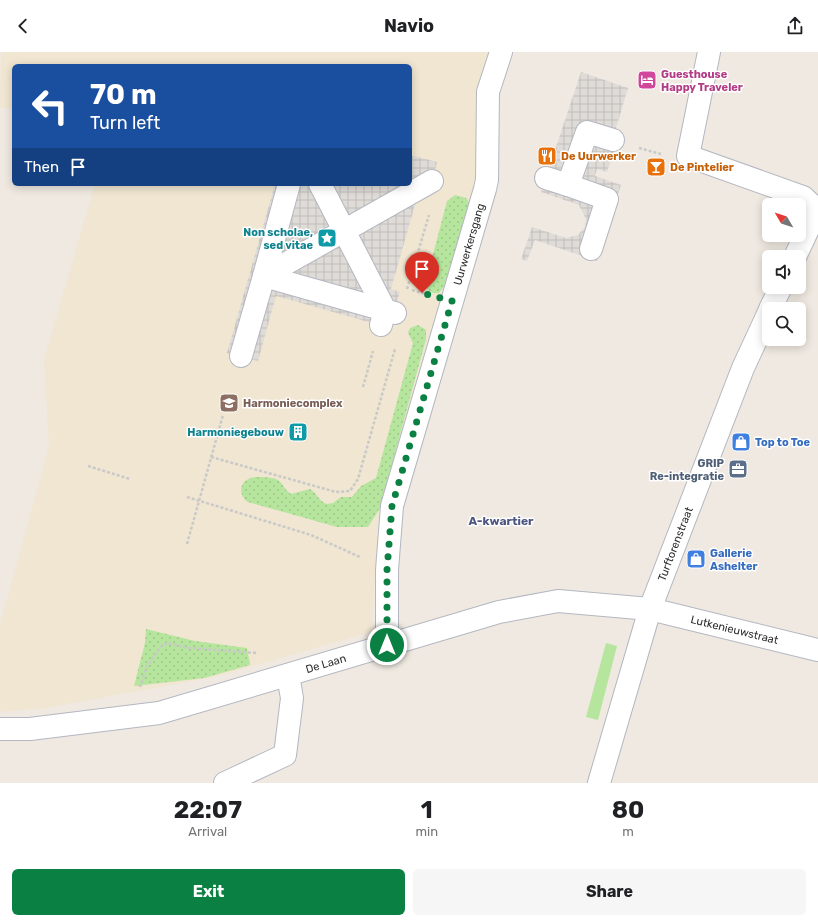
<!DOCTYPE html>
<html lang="en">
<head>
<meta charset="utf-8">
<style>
	body { margin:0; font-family:Rubik,sans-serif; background:#f6f6f6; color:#202124; height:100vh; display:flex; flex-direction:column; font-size:15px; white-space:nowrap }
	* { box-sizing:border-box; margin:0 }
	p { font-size:13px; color:#757577 }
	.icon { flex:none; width:22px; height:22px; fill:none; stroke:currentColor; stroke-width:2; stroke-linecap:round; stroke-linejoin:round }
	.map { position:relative; height:731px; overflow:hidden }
	.side { display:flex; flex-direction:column; background:#fff; flex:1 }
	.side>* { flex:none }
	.guide { position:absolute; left:12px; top:12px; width:400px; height:122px; border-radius:6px; box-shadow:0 2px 10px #0003; background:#1a4fa0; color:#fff; overflow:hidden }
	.needle { width:26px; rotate:309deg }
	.tools { position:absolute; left:762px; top:146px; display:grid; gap:8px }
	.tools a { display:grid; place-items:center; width:44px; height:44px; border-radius:6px; background:#fff; box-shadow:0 2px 10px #0003; font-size:20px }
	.pin { position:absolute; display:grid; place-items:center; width:34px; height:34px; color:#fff; margin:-41px -17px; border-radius:50% 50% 50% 0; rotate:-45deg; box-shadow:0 0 4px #0007 }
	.pin .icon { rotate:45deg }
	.me { position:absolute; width:44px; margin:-22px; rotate:0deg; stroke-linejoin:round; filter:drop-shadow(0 0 3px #0008) }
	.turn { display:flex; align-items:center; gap:14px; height:84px; padding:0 12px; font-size:18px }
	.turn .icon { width:52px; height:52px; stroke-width:2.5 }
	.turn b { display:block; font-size:28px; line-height:34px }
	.then { display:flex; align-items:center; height:38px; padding:0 12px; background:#0003; gap:8px; font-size:15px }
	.eta { display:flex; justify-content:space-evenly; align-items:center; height:68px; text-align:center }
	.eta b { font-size:24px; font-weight:700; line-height:28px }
	.button { display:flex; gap:8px; margin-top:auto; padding:8px 12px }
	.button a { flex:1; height:46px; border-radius:6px; background:#0b8043; color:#fff; font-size:16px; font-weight:700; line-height:46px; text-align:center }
	.button a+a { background:#f6f6f6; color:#202124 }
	header { display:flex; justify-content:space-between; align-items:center; height:52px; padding:0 12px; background:#fff; font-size:18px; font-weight:700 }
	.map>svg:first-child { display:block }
	.education { fill:#f0e6d1 }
	.grass { fill:#b6e59e }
	.garden { fill:url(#garden-dots) }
	.plaza { fill:url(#plaza-grid) }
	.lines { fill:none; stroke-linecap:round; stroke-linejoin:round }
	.minor-casing { stroke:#b4b7c1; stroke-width:24 }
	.path { stroke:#c9c9c9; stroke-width:2.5; stroke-dasharray:3 2; stroke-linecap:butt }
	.minor { stroke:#fff; stroke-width:22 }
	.route { stroke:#0b8043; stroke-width:7; stroke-dasharray:0 12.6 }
	.labels { text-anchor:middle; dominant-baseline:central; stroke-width:3; stroke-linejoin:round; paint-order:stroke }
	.hotel-label { font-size:11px; font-weight:bold; fill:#b23c85; stroke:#fff; text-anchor:start }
	.food-label { font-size:11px; font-weight:bold; fill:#c56008; stroke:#fff; text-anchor:start }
	.culture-label { font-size:11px; font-weight:bold; fill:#0d838f; stroke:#fff; text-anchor:end }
	.street-label { font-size:11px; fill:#2e2e2e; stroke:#fff }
	.education-label { font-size:11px; font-weight:bold; fill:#785e54; stroke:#fff; text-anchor:start }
	.shop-label { font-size:11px; font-weight:bold; fill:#366cbe; stroke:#fff; text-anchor:start }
	.service-label { font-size:11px; font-weight:bold; fill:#4e5e75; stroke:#fff; text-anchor:end }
	.neighbourhood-label { font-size:12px; font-weight:bold; fill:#4d5680; stroke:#fff }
</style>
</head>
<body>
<header><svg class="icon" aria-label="back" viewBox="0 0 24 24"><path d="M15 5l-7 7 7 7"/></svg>Navio<svg class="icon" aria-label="share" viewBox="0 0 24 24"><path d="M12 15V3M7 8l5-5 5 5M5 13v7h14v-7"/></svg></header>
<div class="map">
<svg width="818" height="731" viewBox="0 0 818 731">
	<defs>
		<pattern id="garden-dots" width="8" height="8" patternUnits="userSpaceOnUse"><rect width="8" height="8" fill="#b6e59e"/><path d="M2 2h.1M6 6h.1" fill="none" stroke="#9dc588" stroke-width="1.8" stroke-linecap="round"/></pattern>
		<pattern id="plaza-grid" width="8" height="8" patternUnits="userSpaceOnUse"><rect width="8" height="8" fill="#dfdcd8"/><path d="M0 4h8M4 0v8" fill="none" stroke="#c0bdba"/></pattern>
	</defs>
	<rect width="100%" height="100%" fill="#efe9e1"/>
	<!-- education -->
	<path class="education" d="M 1,0 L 498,0 L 478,131 L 379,461 L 371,580 L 215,625 L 45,656 L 0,660 L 0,573 L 49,394 L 44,308 L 95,132 L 410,132 L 410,14 L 14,14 L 14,58 L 0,55 Z"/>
	<!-- grass -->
	<path class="grass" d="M 606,591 L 617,594 L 598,668 L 586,665 Z"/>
	<!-- garden -->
	<g class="garden">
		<path d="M 455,143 L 466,146 L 471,153 L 445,233 L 439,241 C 430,242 425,238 426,229 L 447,149 Z"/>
		<path d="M 418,273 L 426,278 L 426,287 L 380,456 L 368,475 L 337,475 L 248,450 C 239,444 238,430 251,426 C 256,424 270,425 276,427 C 283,430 284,438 291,442 L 310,437 C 317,441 318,448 326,452 L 333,451 L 341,445 L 352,445 L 361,434 L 376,426 L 413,291 L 408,281 L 410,276 Z"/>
		<path d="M 146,577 L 195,589 L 247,596 L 250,613 L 204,626 L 134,634 L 145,591 Z"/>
	</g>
	<!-- plaza -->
	<g class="plaza">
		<path d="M 581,20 L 628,36 L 614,83 L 616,94 L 607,120 L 597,117 L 595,124 L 621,133 L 597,209 L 535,188 L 527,209 L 521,207 L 532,175 L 566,186 L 578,183 L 585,175 L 586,167 L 579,153 L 541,140 Z"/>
		<path d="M 410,103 L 437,110 L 432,129 L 417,146 L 391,237 L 400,240 L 390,276 L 276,244 L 258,309 L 227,301 L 275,132 L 410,132 Z"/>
	</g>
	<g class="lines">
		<defs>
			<g id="minor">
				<path d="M 709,0 L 688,104 L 803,145 L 817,158"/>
				<path d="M 546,126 L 568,133 L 587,80 L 613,88"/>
				<path d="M 289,132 L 264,224 L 395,261"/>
				<path d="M 320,132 L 385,258 L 381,273"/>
				<path d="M 568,133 L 607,147 L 591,197"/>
				<path d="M 795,205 L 817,158"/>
				<path d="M 770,257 L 781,235"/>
				<path d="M 241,304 L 264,224 L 432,129"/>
				<path id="s1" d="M 387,593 L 387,518 L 392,454 L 485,137 L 487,128 L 488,40 L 501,0"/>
				<path id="s2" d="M 0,677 L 30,677 L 159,661 L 499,560 L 558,549 L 650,557 L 818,598"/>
				<path d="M 225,731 L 285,703 L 292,646 L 288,623"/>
				<path id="s3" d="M 599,731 L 650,557 L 743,316 L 769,260"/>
			</g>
		</defs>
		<!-- minor casing -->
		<use href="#minor" class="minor-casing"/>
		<!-- path -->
		<g class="path">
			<path d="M 639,96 L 661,102"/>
			<path d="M 407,237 L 429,163"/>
			<path d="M 412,238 L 426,242"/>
			<path d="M 363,335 L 373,299"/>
			<path d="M 211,405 L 336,440 L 350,439 L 358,427 L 395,297"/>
			<path d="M 88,414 L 130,427"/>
			<path d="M 187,445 L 311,483 L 360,505"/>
			<path d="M 187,492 L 223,363"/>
			<path d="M 140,635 L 147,614 L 162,593 L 168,591 L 189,596 L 256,601"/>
		</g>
		<!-- minor -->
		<use href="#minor" class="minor"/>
	</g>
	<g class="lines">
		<!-- route -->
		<path class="route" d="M 387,593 L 387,518 L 392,454 L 452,249 L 422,241"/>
	</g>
	<!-- icons -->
	<defs>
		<symbol id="hotel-square" viewBox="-11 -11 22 22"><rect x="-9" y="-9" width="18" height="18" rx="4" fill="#d1479c" stroke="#fff"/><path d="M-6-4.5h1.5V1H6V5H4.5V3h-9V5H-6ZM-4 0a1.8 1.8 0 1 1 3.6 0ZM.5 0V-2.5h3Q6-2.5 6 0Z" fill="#fff"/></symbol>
		<symbol id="restaurant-square" viewBox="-11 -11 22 22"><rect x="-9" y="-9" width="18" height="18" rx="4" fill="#e8710a" stroke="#fff"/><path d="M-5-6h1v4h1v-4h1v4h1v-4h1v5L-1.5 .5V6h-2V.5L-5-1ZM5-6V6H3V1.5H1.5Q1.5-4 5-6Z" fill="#fff"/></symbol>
		<symbol id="bar-square" viewBox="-11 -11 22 22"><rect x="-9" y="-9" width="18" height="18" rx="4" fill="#e8710a" stroke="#fff"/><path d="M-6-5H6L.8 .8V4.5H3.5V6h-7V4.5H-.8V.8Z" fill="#fff"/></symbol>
		<symbol id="sight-square" viewBox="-11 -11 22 22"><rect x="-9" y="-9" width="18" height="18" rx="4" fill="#0f9aa8" stroke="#fff"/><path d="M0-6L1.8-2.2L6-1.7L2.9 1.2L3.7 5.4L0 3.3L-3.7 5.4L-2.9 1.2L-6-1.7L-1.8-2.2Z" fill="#fff"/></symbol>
		<symbol id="university-square" viewBox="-11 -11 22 22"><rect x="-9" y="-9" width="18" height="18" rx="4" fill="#8d6e63" stroke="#fff"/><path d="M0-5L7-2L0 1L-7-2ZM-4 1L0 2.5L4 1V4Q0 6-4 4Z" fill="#fff"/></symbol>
		<symbol id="building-square" viewBox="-11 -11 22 22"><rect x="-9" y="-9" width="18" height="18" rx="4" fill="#0f9aa8" stroke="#fff"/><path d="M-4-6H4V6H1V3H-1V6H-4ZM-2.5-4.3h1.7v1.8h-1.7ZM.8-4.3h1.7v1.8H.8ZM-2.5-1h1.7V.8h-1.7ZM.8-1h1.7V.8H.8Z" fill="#fff"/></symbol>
		<symbol id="shop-square" viewBox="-11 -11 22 22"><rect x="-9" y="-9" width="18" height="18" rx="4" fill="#3f7fe0" stroke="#fff"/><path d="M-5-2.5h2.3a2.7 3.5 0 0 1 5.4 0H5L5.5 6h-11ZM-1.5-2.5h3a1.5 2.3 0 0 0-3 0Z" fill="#fff"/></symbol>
		<symbol id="office-square" viewBox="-11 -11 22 22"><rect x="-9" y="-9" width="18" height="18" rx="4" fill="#5c6f8a" stroke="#fff"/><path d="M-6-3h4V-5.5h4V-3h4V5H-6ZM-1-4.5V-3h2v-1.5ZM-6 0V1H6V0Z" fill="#fff"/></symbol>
	</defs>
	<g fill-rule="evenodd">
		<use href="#hotel-square" x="636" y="17" width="22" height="22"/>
		<use href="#restaurant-square" x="536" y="93" width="22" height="22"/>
		<use href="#bar-square" x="645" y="104" width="22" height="22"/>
		<use href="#sight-square" x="316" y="175" width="22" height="22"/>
		<use href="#university-square" x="218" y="340" width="22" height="22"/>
		<use href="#building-square" x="287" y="369" width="22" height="22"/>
		<use href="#shop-square" x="730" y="379" width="22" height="22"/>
		<use href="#office-square" x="727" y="406" width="22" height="22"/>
		<use href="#shop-square" x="685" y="496" width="22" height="22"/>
	</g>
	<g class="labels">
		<!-- hotel labels -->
		<g class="hotel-label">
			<text x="661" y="22">Guesthouse<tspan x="661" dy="13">Happy Traveler</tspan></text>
		</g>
		<!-- food labels -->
		<g class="food-label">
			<text x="561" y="104">De Uurwerker</text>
			<text x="670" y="115">De Pintelier</text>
		</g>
		<!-- culture labels -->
		<g class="culture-label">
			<text x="313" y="180">Non scholae,<tspan x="313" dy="13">sed vitae</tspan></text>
			<text x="284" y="380">Harmoniegebouw</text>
		</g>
		<!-- street labels -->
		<g class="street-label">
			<text stroke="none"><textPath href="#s1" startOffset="412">Uurwerkersgang</textPath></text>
			<text stroke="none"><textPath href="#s3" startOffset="251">Turftorenstraat</textPath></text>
			<text stroke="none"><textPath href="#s2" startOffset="754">Lutkenieuwstraat</textPath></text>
			<text stroke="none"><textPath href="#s2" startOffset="334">De Laan</textPath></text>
		</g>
		<!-- education labels -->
		<g class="education-label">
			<text x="243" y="351">Harmoniecomplex</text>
		</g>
		<!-- shop labels -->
		<g class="shop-label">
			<text x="755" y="390">Top to Toe</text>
			<text x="710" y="501">Gallerie<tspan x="710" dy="13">Ashelter</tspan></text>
		</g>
		<!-- service labels -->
		<g class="service-label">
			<text x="724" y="411">GRIP<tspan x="724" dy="13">Re-integratie</tspan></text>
		</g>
		<!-- neighbourhood labels -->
		<g class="neighbourhood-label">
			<text x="501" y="469">A-kwartier</text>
		</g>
	</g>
</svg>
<div class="tools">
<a><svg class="needle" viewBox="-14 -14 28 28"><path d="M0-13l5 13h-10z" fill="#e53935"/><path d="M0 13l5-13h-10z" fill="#757577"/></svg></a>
<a><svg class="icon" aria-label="sound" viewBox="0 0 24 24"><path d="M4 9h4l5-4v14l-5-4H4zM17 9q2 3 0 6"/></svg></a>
<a><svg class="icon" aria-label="search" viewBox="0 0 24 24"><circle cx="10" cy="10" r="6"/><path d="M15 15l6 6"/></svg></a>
</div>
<div class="pin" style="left:422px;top:241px;background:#d93025"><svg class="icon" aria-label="arrive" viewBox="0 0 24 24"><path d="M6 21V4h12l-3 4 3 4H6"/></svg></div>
<svg class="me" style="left:387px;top:593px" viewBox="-20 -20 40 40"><circle r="17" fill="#0b8043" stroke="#fff" stroke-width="3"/><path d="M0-11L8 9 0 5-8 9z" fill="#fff"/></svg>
<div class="guide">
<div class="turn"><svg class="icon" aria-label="left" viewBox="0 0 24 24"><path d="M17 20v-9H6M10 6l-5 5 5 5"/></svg><div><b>70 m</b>Turn left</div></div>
<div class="then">Then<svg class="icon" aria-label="arrive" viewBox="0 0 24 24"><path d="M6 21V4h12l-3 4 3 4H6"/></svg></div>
</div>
</div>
<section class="side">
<div class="eta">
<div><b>22:07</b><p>Arrival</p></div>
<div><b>1</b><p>min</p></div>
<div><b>80</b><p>m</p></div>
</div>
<div class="button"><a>Exit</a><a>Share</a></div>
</section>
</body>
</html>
